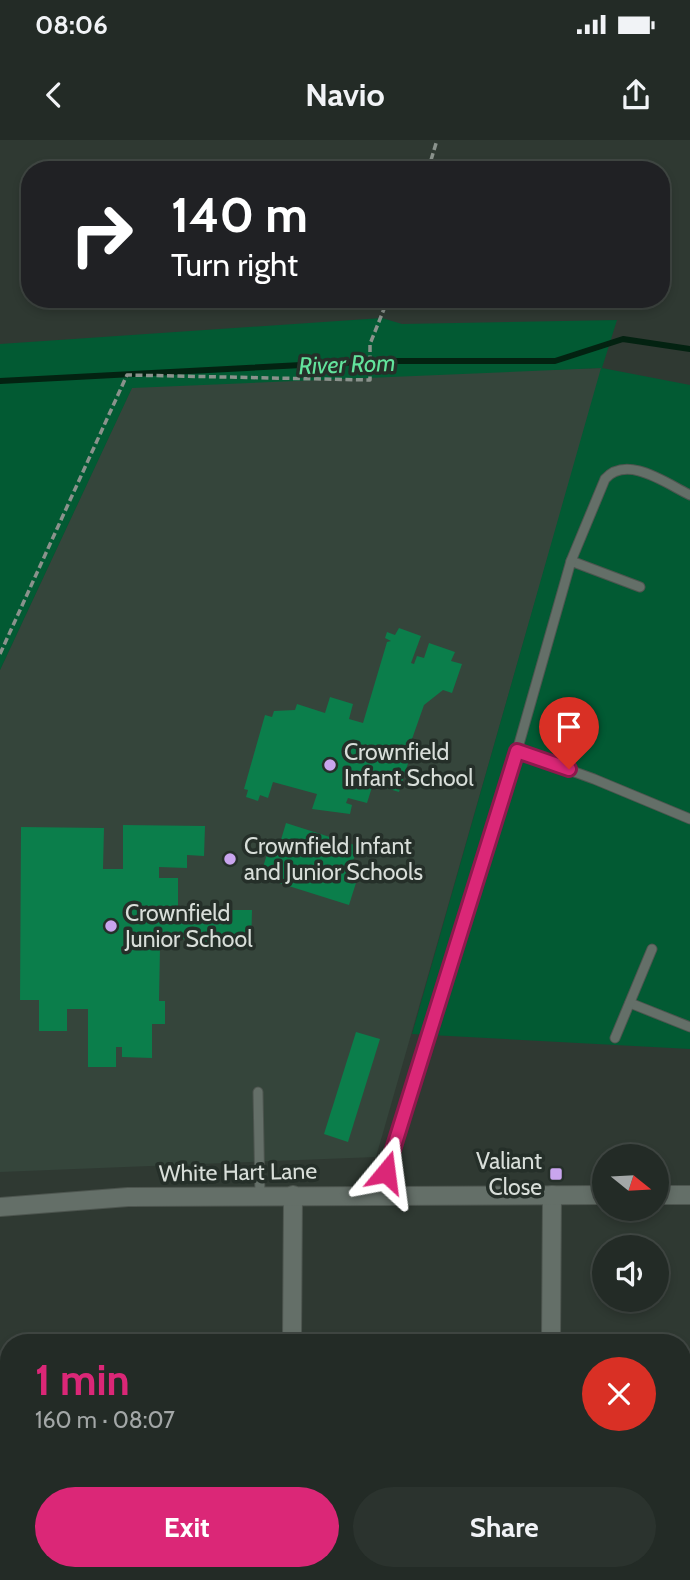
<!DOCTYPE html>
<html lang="en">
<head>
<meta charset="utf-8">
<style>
	body { margin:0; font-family:Cabin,sans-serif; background:#2b332e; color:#f1f3f6; height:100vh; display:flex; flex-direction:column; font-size:26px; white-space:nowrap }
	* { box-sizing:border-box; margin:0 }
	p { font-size:23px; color:#a3a7a7 }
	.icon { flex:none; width:38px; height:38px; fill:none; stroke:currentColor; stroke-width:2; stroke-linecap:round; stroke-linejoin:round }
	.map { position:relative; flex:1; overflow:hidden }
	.side { position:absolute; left:0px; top:1194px; width:691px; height:247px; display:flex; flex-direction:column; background:#232b26; border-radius:28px 28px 0 0; box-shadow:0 4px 10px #0003,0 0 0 2px #404743 }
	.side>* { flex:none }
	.hud { position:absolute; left:21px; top:21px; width:649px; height:147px; border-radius:28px; box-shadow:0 4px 10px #0003,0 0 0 2px #404743; background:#202124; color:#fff; overflow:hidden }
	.needle { width:46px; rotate:108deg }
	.controls { position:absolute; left:592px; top:1004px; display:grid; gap:14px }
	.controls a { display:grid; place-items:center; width:77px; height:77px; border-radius:50%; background:#232b26; box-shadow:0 4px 10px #0003,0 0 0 2px #404743; font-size:35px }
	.pin { position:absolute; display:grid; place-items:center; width:60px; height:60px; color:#fff; margin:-72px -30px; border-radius:50% 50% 50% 0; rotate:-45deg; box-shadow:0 0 7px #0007 }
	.pin .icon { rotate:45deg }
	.me { position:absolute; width:77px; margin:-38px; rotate:16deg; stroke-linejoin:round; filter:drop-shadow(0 0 5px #0008) }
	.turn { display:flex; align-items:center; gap:24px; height:147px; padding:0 35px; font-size:32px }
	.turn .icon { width:91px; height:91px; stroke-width:2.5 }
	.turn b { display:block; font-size:49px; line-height:60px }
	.round { display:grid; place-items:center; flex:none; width:74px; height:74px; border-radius:37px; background:#2b332e }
	.overview { display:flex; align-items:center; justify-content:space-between; height:119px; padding:0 35px }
	h1 { font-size:42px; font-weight:800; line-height:52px; color:#db2777 }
	.primary-button { display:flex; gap:14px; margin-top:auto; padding:14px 35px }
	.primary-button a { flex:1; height:80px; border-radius:42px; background:#db2777; color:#fff; font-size:28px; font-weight:800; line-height:80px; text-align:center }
	.primary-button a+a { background:#2b332e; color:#f1f3f6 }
	.status { display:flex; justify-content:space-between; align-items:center; height:49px; padding:0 35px; background:#232b26; direction:ltr }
	.status svg { height:19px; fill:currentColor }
	header { display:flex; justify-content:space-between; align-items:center; height:91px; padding:0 35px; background:#232b26; font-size:32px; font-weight:800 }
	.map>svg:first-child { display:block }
	.built { fill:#35453b }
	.green { fill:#025a33 }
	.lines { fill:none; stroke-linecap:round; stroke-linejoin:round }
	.stream { stroke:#032211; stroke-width:6 }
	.building { fill:#0b7e4b }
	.service-casing { stroke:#4d554f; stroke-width:11 }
	.minor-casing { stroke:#4d554f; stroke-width:20 }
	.tertiary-casing { stroke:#4d554f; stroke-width:20 }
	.path { stroke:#8a928c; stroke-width:3.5; stroke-dasharray:7 3.5; stroke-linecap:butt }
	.service { stroke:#646f68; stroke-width:9 }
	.minor { stroke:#646f68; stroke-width:18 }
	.tertiary { stroke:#646f68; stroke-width:18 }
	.route-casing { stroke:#8e194d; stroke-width:18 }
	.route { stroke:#db2777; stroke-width:12 }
	.poi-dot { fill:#c9a5ee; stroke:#252f29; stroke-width:2.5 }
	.labels { text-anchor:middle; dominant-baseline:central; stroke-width:7; stroke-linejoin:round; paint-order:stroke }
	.poi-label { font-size:23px; fill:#d8ded9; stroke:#252f29; text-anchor:start }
	.street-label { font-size:23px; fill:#d8ded9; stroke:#252f29 }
	.water-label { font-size:24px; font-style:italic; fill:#62e39c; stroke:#252f29 }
</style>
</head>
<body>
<div class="status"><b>08:06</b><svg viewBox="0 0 49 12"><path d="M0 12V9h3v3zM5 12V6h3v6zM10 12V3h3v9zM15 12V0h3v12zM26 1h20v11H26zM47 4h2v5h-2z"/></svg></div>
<header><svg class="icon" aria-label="back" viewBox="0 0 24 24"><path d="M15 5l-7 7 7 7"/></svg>Navio<svg class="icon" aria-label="share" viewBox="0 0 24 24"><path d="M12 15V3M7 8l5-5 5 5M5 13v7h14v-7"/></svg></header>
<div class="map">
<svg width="690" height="1440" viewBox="0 0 690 1440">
	<rect width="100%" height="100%" fill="#2f3932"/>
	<!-- built -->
	<path class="built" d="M 602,228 L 376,1017 L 0,1032 L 0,530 L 134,243 Z"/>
	<!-- green -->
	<path class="green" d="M 382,178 L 402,184 L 617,180 L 602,228 L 690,245 L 690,909 L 412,894 L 601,228 L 132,248 L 0,530 L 0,204 Z"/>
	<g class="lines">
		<!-- stream -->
		<path class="stream" d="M 0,241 L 378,221 L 555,221 L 623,199 L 690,209"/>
	</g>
	<!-- building -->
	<g class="building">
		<path d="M 399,488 L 421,496 L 411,523 L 414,524 L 417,516 L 424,518 L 429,503 L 455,512 L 451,521 L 462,524 L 452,553 L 443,550 L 424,565 L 406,616 L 410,617 L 399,652 L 373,644 L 367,663 L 348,658 L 346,663 L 352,665 L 350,674 L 312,669 L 317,654 L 273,642 L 268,658 L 260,655 L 258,661 L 246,657 L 248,650 L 244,649 L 265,575 L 272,577 L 274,571 L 295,570 L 297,564 L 325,573 L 330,557 L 353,564 L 349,579 L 363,583 L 387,502 L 391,501 L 385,498 L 387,492 L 395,495 Z"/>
		<path d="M 286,683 L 358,706 L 352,724 L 361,727 L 349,765 L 260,737 L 271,701 L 280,703 Z"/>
		<path d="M 123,685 L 205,686 L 204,716 L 187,715 L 187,728 L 159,727 L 159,738 L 178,738 L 178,775 L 221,775 L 221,770 L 252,770 L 251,809 L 187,808 L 187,799 L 173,799 L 173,808 L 160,807 L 159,861 L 165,861 L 165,884 L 152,884 L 152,918 L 122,917 L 122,907 L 116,907 L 116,927 L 88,927 L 88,869 L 67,869 L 67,891 L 39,891 L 39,860 L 20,860 L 21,687 L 104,688 L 103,729 L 123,729 Z"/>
		<path d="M 356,892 L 380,899 L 348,1002 L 324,994 Z"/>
	</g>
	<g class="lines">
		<defs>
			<g id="service">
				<path d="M 571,421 L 640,447"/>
				<path d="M 517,611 L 594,639 L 690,679"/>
				<path d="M 630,863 L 690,887"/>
				<path d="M 615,898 L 652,809"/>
				<path d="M 258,952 L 260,1056"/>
				<path d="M 379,1055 L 517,611 L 571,421 L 605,339 C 627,314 667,344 690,355"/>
				<path d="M 682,1404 L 690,1412"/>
			</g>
			<g id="minor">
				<path d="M 292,1202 L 293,1055"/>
				<path d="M 551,1202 L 552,1055"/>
				<path d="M 0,1349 L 9,1334"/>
				<path d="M 509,1432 L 520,1440"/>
			</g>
			<g id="tertiary">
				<path d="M 656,1055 L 690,1055"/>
				<path d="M 0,1067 L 128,1057 L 604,1055"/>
			</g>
		</defs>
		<!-- service casing -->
		<use href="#service" class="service-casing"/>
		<!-- minor casing -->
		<use href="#minor" class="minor-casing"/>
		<!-- tertiary casing -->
		<use href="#tertiary" class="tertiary-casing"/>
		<!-- path -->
		<g class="path">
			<path d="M 428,30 L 437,0"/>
			<path d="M 0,514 L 127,235 L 370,240 L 370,204 L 388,159"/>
			<path d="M 0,1222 L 9,1230"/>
			<path d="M 359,1432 L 371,1440"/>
			<path d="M 441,1440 L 448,1432"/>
		</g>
		<!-- service -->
		<use href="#service" class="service"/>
		<!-- minor -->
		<use href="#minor" class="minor"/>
		<!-- tertiary -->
		<use href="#tertiary" class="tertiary"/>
	</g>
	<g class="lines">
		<defs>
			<path id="route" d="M 386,1032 L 517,611 L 569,629"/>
		</defs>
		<!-- route casing -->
		<use href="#route" class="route-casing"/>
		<!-- route -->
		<use href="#route" class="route"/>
	</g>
	<!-- markers -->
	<g class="poi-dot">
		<circle cx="330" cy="625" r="7"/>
		<circle cx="230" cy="719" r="7"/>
		<circle cx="111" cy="786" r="7"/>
		<rect x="549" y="1027" width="14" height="14" rx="3.5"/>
	</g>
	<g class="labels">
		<!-- poi labels -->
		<g class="poi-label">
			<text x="344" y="612">Crownfield<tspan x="344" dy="26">Infant School</tspan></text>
			<text x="244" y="706">Crownfield Infant<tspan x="244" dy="26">and Junior Schools</tspan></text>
			<text x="125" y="773">Crownfield<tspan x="125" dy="26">Junior School</tspan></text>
			<text x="542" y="1021" text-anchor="end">Valiant<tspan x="542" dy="26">Close</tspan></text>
		</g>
		<!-- street labels -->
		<g class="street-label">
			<text transform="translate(238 1032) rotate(-1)">White Hart Lane</text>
		</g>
		<!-- water labels -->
		<g class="water-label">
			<text transform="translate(347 224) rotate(-2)">River Rom</text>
		</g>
	</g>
</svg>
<div class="controls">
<a><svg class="needle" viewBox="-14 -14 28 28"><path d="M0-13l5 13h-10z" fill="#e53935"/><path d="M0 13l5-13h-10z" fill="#a3a7a7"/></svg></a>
<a><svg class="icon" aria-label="sound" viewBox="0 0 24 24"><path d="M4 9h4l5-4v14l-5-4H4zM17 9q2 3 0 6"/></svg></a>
</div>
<div class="pin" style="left:569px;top:629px;background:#d93025"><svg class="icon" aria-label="arrive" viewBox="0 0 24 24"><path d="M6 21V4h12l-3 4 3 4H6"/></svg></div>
<svg class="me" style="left:386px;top:1032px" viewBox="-20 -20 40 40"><path d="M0-17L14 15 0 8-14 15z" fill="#db2777" stroke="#fff" stroke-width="4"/></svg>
<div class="hud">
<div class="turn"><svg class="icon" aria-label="right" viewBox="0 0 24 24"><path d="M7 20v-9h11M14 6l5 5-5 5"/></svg><div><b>140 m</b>Turn right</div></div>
</div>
<section class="side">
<div class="overview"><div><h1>1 min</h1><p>160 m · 08:07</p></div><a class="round" style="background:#d93025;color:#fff"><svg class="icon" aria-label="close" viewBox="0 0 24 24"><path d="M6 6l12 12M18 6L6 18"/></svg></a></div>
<div class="primary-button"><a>Exit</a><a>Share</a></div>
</section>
</div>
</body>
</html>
